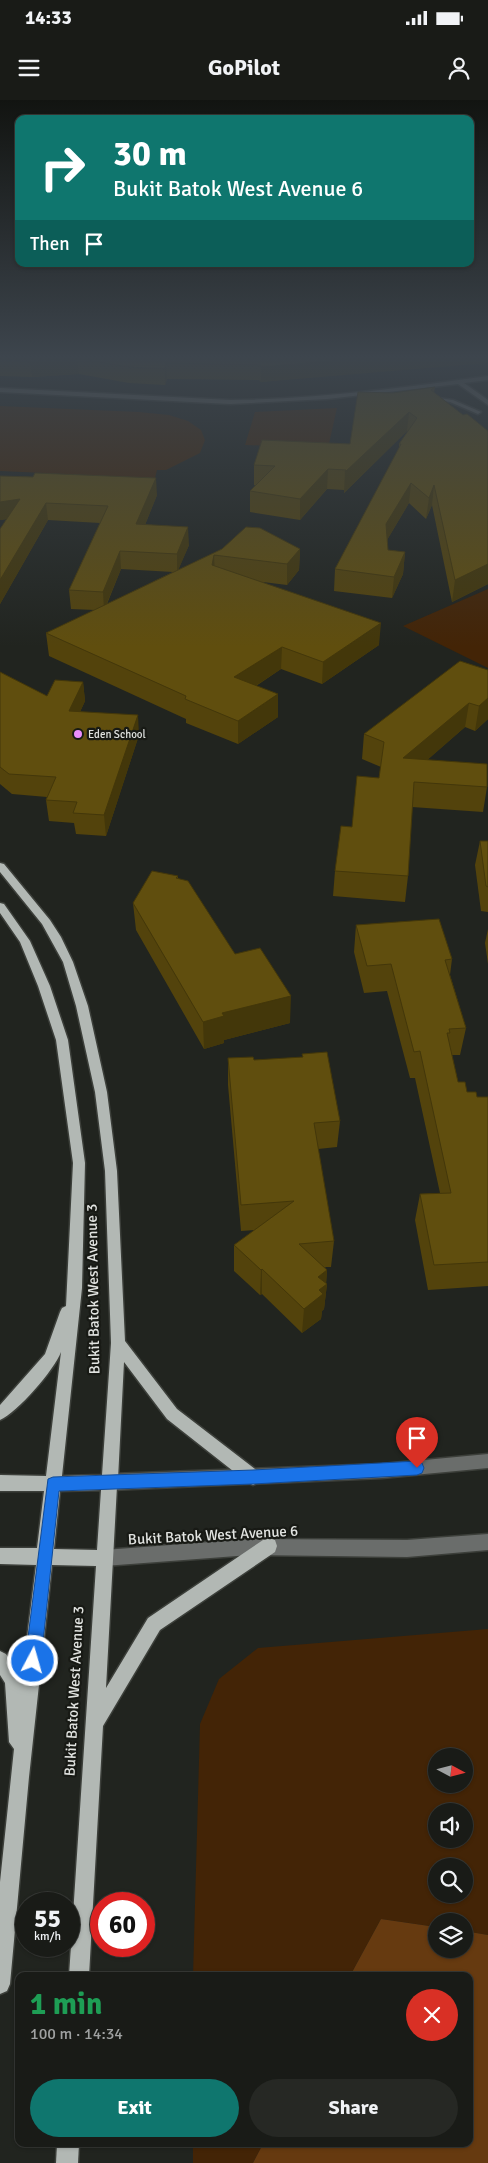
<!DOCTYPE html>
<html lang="en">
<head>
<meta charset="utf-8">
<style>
	body { margin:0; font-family:Signika,sans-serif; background:#262824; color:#f1f3f6; height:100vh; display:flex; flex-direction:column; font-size:19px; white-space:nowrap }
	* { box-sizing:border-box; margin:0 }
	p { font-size:16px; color:#9fa1a1 }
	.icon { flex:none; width:28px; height:28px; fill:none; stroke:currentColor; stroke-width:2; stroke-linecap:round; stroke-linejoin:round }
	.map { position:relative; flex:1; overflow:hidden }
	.panel { position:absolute; left:15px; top:1872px; width:458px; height:175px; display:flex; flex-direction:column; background:#191b17; border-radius:10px; box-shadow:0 1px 4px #0004,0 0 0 1px #373936 }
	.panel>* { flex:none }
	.banner { position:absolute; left:15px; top:15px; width:459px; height:152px; border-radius:10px; box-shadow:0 1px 4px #0004,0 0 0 1px #373936; background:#0f766e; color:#fff; overflow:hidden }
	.needle { width:32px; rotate:97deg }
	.buttons { position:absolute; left:428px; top:1648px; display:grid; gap:10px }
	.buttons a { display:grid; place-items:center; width:45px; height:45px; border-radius:50%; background:#191b17; box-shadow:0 1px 4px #0004,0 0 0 1px #373936; font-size:25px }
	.speed { position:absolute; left:15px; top:1792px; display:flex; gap:10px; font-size:25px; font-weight:700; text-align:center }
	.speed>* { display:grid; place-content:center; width:65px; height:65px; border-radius:50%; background:#191b17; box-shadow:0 1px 4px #0004,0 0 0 1px #373936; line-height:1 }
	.speed small { font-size:12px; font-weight:400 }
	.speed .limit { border:8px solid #d22; background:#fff; color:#111 }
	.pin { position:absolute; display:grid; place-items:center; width:42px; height:42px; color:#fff; margin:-51px -21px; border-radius:50% 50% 50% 0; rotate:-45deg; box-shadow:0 0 5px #0007 }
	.pin .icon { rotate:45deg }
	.me { position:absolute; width:55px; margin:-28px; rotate:6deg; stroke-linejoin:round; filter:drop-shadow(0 0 4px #0008) }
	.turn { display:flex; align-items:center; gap:18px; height:105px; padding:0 15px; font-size:22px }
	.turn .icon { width:65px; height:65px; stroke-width:2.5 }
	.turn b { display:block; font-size:35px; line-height:42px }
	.then { display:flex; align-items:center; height:48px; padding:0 15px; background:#0003; gap:10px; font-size:19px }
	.round { display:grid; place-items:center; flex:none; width:52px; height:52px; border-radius:26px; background:#262824 }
	.headline { display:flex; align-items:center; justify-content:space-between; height:85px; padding:0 15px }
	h1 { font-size:30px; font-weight:700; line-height:38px; color:#1e9e55 }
	.cta { display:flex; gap:10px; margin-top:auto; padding:10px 15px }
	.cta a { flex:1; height:58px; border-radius:30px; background:#0f766e; color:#fff; font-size:20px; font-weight:700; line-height:58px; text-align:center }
	.cta a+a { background:#262824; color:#f1f3f6 }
	.status { display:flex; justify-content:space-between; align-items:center; height:35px; padding:0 25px; background:#191b17; direction:ltr }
	.status svg { height:14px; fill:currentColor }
	header { display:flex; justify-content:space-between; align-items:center; height:65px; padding:0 15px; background:#191b17; font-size:22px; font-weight:700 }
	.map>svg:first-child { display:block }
	.green { fill:#432406; fill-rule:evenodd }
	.forest { fill:#663a10 }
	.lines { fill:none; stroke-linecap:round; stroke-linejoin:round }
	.minor-casing { stroke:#3c3f3a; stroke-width:3 }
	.major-casing { stroke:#3c3f3a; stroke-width:3 }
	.minor { fill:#6a6d6b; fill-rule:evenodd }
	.major { fill:#b2b8b4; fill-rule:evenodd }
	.wall { fill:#53430c; fill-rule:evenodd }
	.shaded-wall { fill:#43370a }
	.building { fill:#604e0e; stroke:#43370a }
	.route { fill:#1a73e8; stroke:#114b97 }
	.poi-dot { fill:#eb8dfc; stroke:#181a15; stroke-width:2 }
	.labels { text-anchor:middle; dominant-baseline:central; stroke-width:4.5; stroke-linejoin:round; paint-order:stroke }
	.far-poi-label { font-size:11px; fill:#e2e4e1; stroke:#181a15; text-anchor:start }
	.near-street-label { font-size:15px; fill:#e2e4e1; stroke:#181a15 }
</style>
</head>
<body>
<div class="status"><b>14:33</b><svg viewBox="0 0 49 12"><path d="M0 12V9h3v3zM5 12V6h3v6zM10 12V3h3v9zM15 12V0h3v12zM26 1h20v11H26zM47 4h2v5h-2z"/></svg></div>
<header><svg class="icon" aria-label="menu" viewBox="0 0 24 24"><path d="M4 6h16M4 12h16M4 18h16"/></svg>GoPilot<svg class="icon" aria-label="person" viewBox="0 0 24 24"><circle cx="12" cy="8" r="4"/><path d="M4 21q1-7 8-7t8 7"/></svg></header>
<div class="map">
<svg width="488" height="2063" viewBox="0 0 488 2063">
	<rect width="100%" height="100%" fill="#21241f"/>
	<!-- green -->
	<g class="green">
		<path d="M 0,306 L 139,312 L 169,315 L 188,321 L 201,330 L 205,340 L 200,353 L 166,370 L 157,370 L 155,378 L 0,371 Z"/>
		<path d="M 337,308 L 328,348 L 245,345 L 255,312 Z"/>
		<path d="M 488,489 L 488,568 L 403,526 Z"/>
		<path d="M 488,1529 L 488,1835 L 464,1831 L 464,1821 L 436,1821 L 436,1827 L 381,1819 L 350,1876 L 193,1876 L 200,1624 L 219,1579 L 258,1548 ZM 436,1656 L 464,1656 L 464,1684 L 436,1684 ZM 436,1711 L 464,1711 L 464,1739 L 436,1739 ZM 436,1766 L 464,1766 L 464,1794 L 436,1794 Z"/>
		<path d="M 193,2044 L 263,2044 L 253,2063 L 193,2063 Z"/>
	</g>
	<!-- forest -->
	<path class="forest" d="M 381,1819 L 436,1827 L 436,1849 L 464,1849 L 464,1831 L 488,1835 L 488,2063 L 253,2063 L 263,2044 L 469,2044 L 469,1876 L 350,1876 Z"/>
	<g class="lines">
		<defs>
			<g id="minor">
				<path d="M 488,276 L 488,280 L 464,283 L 488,300 L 488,305 L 458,284 L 327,299 L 230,304 L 0,292 L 0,288 L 230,300 C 317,299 402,288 488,276 Z"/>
				<path d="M 424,296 L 453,300 L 481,312 L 478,314 L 450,302 L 424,298 Z"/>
				<path d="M 488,1354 L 488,1368 L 382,1378 L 111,1390 L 105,1387 L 103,1382 L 105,1377 L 111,1374 L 382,1364 Z"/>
				<path d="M 488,1434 L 488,1450 L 407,1457 L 250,1455 L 104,1466 L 98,1464 L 96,1458 L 98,1452 L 104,1450 L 250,1439 L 407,1440 Z"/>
			</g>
			<g id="major">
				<path d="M 0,763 L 4,764 L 50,820 L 61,837 L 73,862 L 88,906 L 107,992 L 117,1071 L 125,1241 L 177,1309 L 259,1372 L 261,1377 L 259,1382 L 253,1385 L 247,1382 L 167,1319 L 124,1262 L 118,1379 L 119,1382 L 117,1386 L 106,1588 L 148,1518 L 263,1440 L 269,1438 L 275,1440 L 277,1446 L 275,1452 L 160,1530 L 103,1626 L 89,1876 L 69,1876 L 96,1466 L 52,1465 L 29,1677 L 10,1884 L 7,1891 L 0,1894 L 0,1782 L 14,1649 L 9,1642 L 5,1583 L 0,1575 L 0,1551 L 6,1554 L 22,1578 L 36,1465 L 0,1464 L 0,1448 L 37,1448 L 44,1391 L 0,1391 L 0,1375 L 46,1376 L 61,1252 C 55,1269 17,1313 0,1320 L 0,1305 L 45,1254 L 60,1212 L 62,1208 L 66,1206 L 73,1063 L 56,940 L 38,886 L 20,842 L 0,813 L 0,803 L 4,804 L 30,841 L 50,886 L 68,940 L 85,1063 L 82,1188 L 62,1376 L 102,1375 L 111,1243 L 105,1071 L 95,992 L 76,906 L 63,862 L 42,824 L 0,772 ZM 101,1390 L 97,1450 L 54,1449 L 60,1391 Z"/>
				<path d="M 57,2044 L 79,2044 L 78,2063 L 56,2063 Z"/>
			</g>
		</defs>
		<!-- minor casing -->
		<use href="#minor" class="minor-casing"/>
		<!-- major casing -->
		<use href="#major" class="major-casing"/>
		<!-- minor -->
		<use href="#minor" class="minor"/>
		<!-- major -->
		<use href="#major" class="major"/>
	</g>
	<!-- wall -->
	<g class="wall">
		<path d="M 0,258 L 488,258 L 261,282 L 259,280 L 167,279 L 165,285 L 129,283 L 79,274 L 32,277 L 0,276 Z"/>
		<path d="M 435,287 L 434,293 L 463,315 L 488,331 L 488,484 L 452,502 L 432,405 L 426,419 L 409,403 L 387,440 L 388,450 L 405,452 L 403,474 L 392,498 L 334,491 L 335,469 L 399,348 L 399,344 L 408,331 L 407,331 L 344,393 L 344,390 L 327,389 L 300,420 L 250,412 L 250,391 L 256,386 L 254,385 L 254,365 L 350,344 L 393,293 Z"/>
		<path d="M 0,376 L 33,377 L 157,395 L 145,425 L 189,445 L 178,470 L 222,449 L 300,449 L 299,470 L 287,485 L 263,482 L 379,545 L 322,584 L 281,569 L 256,586 L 278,617 L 238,644 L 186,623 L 186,619 L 49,556 L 46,533 L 95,510 L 71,509 L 69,490 L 100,423 L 48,420 L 0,504 L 0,429 L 7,419 L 0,420 ZM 121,469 L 173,472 L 107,504 Z"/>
		<path d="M 488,570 L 488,619 L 475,631 L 465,627 L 427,660 L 487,687 L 483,712 L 412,707 L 408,776 L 405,802 L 333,796 L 335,771 L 352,727 L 379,678 L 381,667 L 362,659 L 364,634 Z"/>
		<path d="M 0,572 L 47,596 L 83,582 L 85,601 L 80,612 L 139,635 L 106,736 L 76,734 L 74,723 L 49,721 L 46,700 L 47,697 L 12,694 L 0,684 Z"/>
		<path d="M 480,741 L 488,741 L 488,812 L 481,811 L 475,765 Z"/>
		<path d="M 178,776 L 178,778 L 235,854 L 290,923 L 224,940 L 224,943 L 204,949 L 136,830 L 133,803 Z"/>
		<path d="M 356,825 L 452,859 L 450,875 L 466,928 L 460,955 L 452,955 L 458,982 L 467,992 L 477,997 L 488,997 L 488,1186 L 428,1190 L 415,1120 L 420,1094 L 440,1093 L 415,978 L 410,978 L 387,891 L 364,893 L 354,852 Z"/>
		<path d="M 488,829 L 488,864 L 485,843 Z"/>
		<path d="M 228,958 L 254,960 L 340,1021 L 337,1047 L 318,1049 L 334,1141 L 331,1167 L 325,1167 L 327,1170 L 326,1184 L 327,1184 L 324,1209 L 322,1211 L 321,1219 L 302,1233 L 262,1194 L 260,1195 L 234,1171 L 234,1145 L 255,1130 L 241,1131 L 228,985 Z"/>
	</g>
	<!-- shaded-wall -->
	<g class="shaded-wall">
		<path d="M 77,258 L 79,274 L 32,277 L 30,261 Z"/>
		<path d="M 364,258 L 488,258 L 488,263 L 261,282 L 261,267 Z"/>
		<path d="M 166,263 L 167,279 L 165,285 L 165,269 Z"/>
		<path d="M 409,312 L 407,331 L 344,393 L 345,372 Z"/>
		<path d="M 328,369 L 327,389 L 300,420 L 300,399 Z"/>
		<path d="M 156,378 L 157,395 L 138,442 L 136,424 Z"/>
		<path d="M 411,383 L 409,403 L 384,445 L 386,424 Z"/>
		<path d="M 434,385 L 432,405 L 426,419 L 429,398 Z"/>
		<path d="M 20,399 L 22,417 L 0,420 L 0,402 Z"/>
		<path d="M 46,403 L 48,420 L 0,504 L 0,480 Z"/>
		<path d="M 188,427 L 189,445 L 177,473 L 177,454 Z"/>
		<path d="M 300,449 L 299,470 L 287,485 L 287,464 Z"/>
		<path d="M 120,451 L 121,469 L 104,510 L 103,492 Z"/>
		<path d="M 405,452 L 403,474 L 392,498 L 394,477 Z"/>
		<path d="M 214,455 L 215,476 L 212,465 Z"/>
		<path d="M 488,464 L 488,484 L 452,502 L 455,480 Z"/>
		<path d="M 381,523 L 379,545 L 322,584 L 323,562 Z"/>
		<path d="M 282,547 L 281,569 L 234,600 L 234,577 Z"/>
		<path d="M 83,582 L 85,601 L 71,631 L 69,611 Z"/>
		<path d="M 278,594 L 278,617 L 238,644 L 238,621 Z"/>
		<path d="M 488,598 L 488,619 L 475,631 L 479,606 Z"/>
		<path d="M 469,603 L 465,627 L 400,684 L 403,658 Z"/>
		<path d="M 138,615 L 139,635 L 106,736 L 104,715 Z"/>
		<path d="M 291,896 L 290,923 L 224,940 L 224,943 L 204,949 L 203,922 L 222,913 Z"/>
		<path d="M 262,1169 L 262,1194 L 260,1195 L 261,1170 Z"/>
		<path d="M 327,1170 L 326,1185 L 327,1184 L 324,1209 L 322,1211 L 321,1219 L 302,1233 L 304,1209 L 318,1177 Z"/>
	</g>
	<!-- building -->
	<g class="building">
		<path d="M 0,258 L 364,258 L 261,267 L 260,265 L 166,263 L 165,269 L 128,267 L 77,258 L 30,261 L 0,260 Z"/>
		<path d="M 435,287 L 431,290 L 463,315 L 467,314 L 488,331 L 488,464 L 455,480 L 434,385 L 429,398 L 411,383 L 386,424 L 388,450 L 405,452 L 394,477 L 335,469 L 401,344 L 399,344 L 417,318 L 409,312 L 345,372 L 346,370 L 328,369 L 300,399 L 250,391 L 275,366 L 254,365 L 262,340 L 350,344 L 358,292 L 393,293 Z"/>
		<path d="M 35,373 L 156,378 L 136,424 L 188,427 L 177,454 L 120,451 L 103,492 L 69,490 L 108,406 L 46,403 L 0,480 L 0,429 L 20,399 L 0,402 L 0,376 L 33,377 Z"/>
		<path d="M 246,427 L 260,428 L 300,449 L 287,464 L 214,455 L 212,465 L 381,523 L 323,562 L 282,547 L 234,577 L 278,594 L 238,621 L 185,599 L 186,596 L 46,533 L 222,449 Z"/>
		<path d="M 460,561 L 488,570 L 488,598 L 479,606 L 469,603 L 403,658 L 487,664 L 487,687 L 414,682 L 408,776 L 335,771 L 341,726 L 352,727 L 357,676 L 379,678 L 384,642 L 364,634 Z"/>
		<path d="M 0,572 L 47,596 L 55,580 L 83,582 L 69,611 L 138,615 L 104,715 L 73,713 L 77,702 L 46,700 L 56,677 L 9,674 L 0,667 Z"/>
		<path d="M 480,741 L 488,741 L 488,787 L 486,786 Z"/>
		<path d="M 152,771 L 178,776 L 176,778 L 188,781 L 235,854 L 260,848 L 291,896 L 222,913 L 224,916 L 203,922 L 133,803 Z"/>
		<path d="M 439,819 L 452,859 L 445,860 L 466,928 L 449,929 L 450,933 L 447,933 L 458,982 L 465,982 L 467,992 L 476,992 L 477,997 L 488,997 L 488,1162 L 434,1165 L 420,1094 L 451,1093 L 420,951 L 414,952 L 391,864 L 367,866 L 356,825 Z"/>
		<path d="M 327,952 L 340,1021 L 314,1023 L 334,1141 L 299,1144 L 327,1170 L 318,1177 L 327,1184 L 319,1190 L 323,1194 L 304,1209 L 262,1169 L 261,1170 L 234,1145 L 294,1101 L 241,1105 L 228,958 L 253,957 L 254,960 L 303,957 L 302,954 Z"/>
	</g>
	<!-- sky -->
	<linearGradient id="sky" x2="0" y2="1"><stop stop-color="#121411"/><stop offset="0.47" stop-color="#3d454d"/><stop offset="1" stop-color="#3d454d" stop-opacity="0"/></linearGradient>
	<rect width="488" height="547" fill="url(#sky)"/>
	<!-- route -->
	<path class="route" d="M 417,1361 L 422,1363 L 424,1368 L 422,1373 L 417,1375 L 253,1384 L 59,1391 L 41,1561 L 39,1567 L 33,1569 L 27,1567 L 25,1561 L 48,1379 L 53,1377 L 253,1370 Z"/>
	<!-- markers -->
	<circle class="poi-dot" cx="78" cy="634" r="5"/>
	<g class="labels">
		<!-- far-poi labels -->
		<g class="far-poi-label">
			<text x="88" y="634">Eden School</text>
		</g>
		<!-- near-street labels -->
		<g class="near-street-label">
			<text transform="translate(93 1189) rotate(-91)">Bukit Batok West Avenue 3</text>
			<text transform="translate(213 1435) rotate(-3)">Bukit Batok West Avenue 6</text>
			<text transform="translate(74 1591) rotate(-87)">Bukit Batok West Avenue 3</text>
		</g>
	</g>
</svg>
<div class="buttons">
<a><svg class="needle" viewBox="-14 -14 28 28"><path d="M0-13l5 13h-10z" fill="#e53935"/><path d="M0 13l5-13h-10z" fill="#9fa1a1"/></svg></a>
<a><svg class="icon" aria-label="sound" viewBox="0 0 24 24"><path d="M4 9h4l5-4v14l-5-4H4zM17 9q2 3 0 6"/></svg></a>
<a><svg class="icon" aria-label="search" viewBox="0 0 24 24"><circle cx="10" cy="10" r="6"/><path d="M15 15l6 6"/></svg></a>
<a><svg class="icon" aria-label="layers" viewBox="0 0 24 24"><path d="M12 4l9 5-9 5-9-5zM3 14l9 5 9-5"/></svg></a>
</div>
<div class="speed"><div>55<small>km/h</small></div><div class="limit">60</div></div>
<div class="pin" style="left:417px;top:1368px;background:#d93025"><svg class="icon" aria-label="arrive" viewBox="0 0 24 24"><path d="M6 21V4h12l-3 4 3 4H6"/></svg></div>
<svg class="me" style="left:33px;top:1561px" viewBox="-20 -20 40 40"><circle r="17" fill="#1a73e8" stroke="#fff" stroke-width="3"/><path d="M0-11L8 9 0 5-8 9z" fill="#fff"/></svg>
<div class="banner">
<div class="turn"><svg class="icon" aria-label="right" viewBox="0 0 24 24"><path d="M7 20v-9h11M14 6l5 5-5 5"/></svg><div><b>30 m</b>Bukit Batok West Avenue 6</div></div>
<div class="then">Then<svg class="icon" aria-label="arrive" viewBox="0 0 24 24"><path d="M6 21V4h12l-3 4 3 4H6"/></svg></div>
</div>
<section class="panel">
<div class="headline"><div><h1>1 min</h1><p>100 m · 14:34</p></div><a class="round" style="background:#d93025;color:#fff"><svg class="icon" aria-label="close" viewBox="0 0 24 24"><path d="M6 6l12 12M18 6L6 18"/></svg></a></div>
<div class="cta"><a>Exit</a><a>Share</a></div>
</section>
</div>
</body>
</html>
